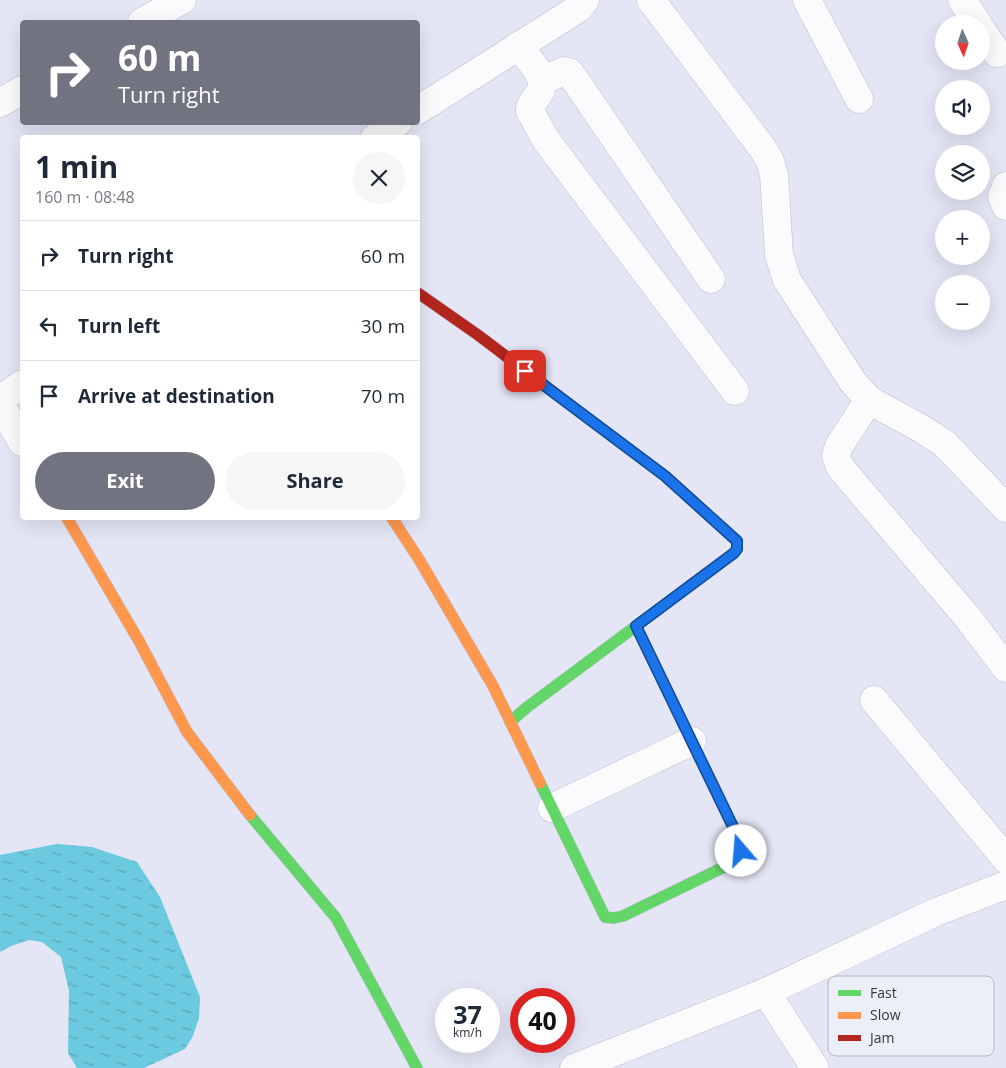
<!DOCTYPE html>
<html lang="en">
<head>
<meta charset="utf-8">
<style>
	body { margin:0; font-family:"Open Sans",sans-serif; background:#f6f6f7; color:#1f2937; height:100vh; display:flex; flex-direction:column; font-size:19px; white-space:nowrap }
	* { box-sizing:border-box; margin:0 }
	p { font-size:16px; color:#747a83 }
	.icon { flex:none; width:28px; height:28px; fill:none; stroke:currentColor; stroke-width:2; stroke-linecap:round; stroke-linejoin:round }
	.map { position:relative; flex:1; overflow:hidden }
	.side { position:absolute; left:20px; top:135px; width:400px; height:385px; display:flex; flex-direction:column; background:#fff; border-radius:5px; box-shadow:0 5px 20px #0002 }
	.side>* { flex:none }
	.guide { position:absolute; left:20px; top:20px; width:400px; height:105px; border-radius:5px; box-shadow:0 5px 20px #0002; background:#727380; color:#fff; overflow:hidden }
	.needle { width:32px; rotate:177deg }
	.controls { position:absolute; left:935px; top:15px; display:grid; gap:10px }
	.controls a { display:grid; place-items:center; width:55px; height:55px; border-radius:50%; background:#fff; box-shadow:0 5px 20px #0002; font-size:25px }
	.speed { position:absolute; left:435px; top:988px; display:flex; gap:10px; font-size:25px; font-weight:700; text-align:center }
	.speed>* { display:grid; place-content:center; width:65px; height:65px; border-radius:50%; background:#fff; box-shadow:0 5px 20px #0002; line-height:1 }
	.speed small { font-size:12px; font-weight:400 }
	.speed .limit { border:8px solid #d22; background:#fff; color:#111 }
	.pin { position:absolute; display:grid; place-items:center; width:42px; height:42px; color:#fff; margin:-21px; border-radius:10px; box-shadow:0 2px 8px #0006 }
	.me { position:absolute; width:55px; margin:-28px; rotate:342deg; stroke-linejoin:round; filter:drop-shadow(0 0 4px #0008) }
	.turn { display:flex; align-items:center; gap:18px; height:105px; padding:0 15px; font-size:22px }
	.turn .icon { width:65px; height:65px; stroke-width:2.5 }
	.turn b { display:block; font-size:35px; line-height:42px }
	.round { display:grid; place-items:center; flex:none; width:52px; height:52px; border-radius:26px; background:#f6f6f7 }
	.head { display:flex; align-items:center; justify-content:space-between; height:85px; padding:0 15px }
	h1 { font-size:30px; font-weight:700; line-height:38px }
	.primary-button { display:flex; gap:10px; margin-top:auto; padding:10px 15px }
	.primary-button a { flex:1; height:58px; border-radius:30px; background:#727380; color:#fff; font-size:20px; font-weight:700; line-height:58px; text-align:center }
	.primary-button a+a { background:#f6f6f7; color:#1f2937 }
	ul { padding:0; list-style:none }
	li { display:flex; align-items:center; gap:15px; height:70px; padding:0 15px; border-top:1px solid #e0e1e3 }
	li div { flex:1 }
	li b { display:block; font-size:19px }
	li em { font-style:normal }
	.map>svg:first-child { display:block }
	.water { fill:url(#water-ripples) }
	.lines { fill:none; stroke-linecap:round; stroke-linejoin:round }
	.street-casing { stroke:#bdbecb; stroke-width:29 }
	.fast-casing { stroke:#bdbecb; stroke-width:12 }
	.slow-casing { stroke:#bdbecb; stroke-width:12 }
	.jam-casing { stroke:#bdbecb; stroke-width:12 }
	.street { stroke:#fbfbfe; stroke-width:28 }
	.fast { stroke:#63d668; stroke-width:11 }
	.slow { stroke:#ff974d; stroke-width:11 }
	.jam { stroke:#b3261e; stroke-width:11 }
	.route-casing { stroke:#114b97; stroke-width:12 }
	.route { stroke:#1a73e8; stroke-width:9 }
	.key { fill:#eceefa; stroke:#b5b7c2; stroke-width:1 }
	.key-label { font-size:14px; fill:#343641 }
</style>
</head>
<body>
<div class="map">
<svg width="1006" height="1068" viewBox="0 0 1006 1068">
	<defs>
		<pattern id="water-ripples" width="26" height="14" patternUnits="userSpaceOnUse" patternTransform="scale(1.25)"><rect width="26" height="14" fill="#6ccae0"/><path d="M2 4q2-2 4 0t4 0M15 11q2-2 4 0t4 0" fill="none" stroke="#5aa5b7"/></pattern>
	</defs>
	<rect width="100%" height="100%" fill="#e4e5f5"/>
	<!-- water -->
	<path class="water" d="M 57,844 L 92,847 L 137,862 L 160,897 L 200,997 L 199,1018 L 193,1036 L 185,1049 L 144,1068 L 77,1068 L 68,1053 L 69,991 L 61,957 L 42,942 L 29,940 L 11,946 L 0,952 L 0,855 Z"/>
	<g class="lines">
		<defs>
			<g id="street">
				<path d="M 651,0 L 763,149 L 770,161 L 774,175 L 779,255 L 787,280 L 853,382 L 869,400 L 922,429 L 945,444 L 1006,508"/>
				<path d="M 807,0 L 859,99"/>
				<path d="M 962,0 L 978,24"/>
				<path d="M 142,22 L 182,0"/>
				<path d="M 981,29 L 997,53"/>
				<path d="M 518,46 C 527,58 550,78 539,94 C 535,99 529,105 530,111 L 546,140 L 735,391"/>
				<path d="M 542,81 L 564,71 L 569,72 L 573,77 L 711,279"/>
				<path d="M 0,103 L 22,90"/>
				<path d="M 418,110 L 579,8 L 585,0"/>
				<path d="M 375,138 L 398,122"/>
				<path d="M 1006,186 L 1002,197 L 1006,206"/>
				<path d="M 0,400 L 22,384"/>
				<path d="M 869,400 L 839,446 L 836,456 L 840,467 L 968,618 L 1006,668"/>
				<path d="M 0,404 L 22,442"/>
				<path d="M 874,700 L 1006,859"/>
				<path d="M 552,808 L 692,741"/>
				<path d="M 766,992 L 815,1068"/>
				<path d="M 574,1068 L 766,992 L 936,912 L 1006,885"/>
			</g>
			<g id="fast">
				<path d="M 510,722 L 526,708 L 734,553 L 737,549 L 737,541 L 665,476 L 573,407"/>
				<path d="M 540,783 L 605,917 L 614,918 L 623,916 L 726,866 L 734,860 L 741,851 L 738,837 L 636,626"/>
				<path d="M 250,815 L 336,918 L 417,1068"/>
			</g>
			<g id="slow">
				<path d="M 67,518 L 139,641 L 187,732 L 250,815"/>
				<path d="M 392,518 L 420,561 L 493,686 L 540,783"/>
			</g>
			<path id="jam" d="M 418,293 L 478,335 L 573,407"/>
		</defs>
		<!-- street casing -->
		<use href="#street" class="street-casing"/>
		<!-- fast casing -->
		<use href="#fast" class="fast-casing"/>
		<!-- slow casing -->
		<use href="#slow" class="slow-casing"/>
		<!-- jam casing -->
		<use href="#jam" class="jam-casing"/>
		<!-- street -->
		<use href="#street" class="street"/>
		<!-- fast -->
		<use href="#fast" class="fast"/>
		<!-- slow -->
		<use href="#slow" class="slow"/>
		<!-- jam -->
		<use href="#jam" class="jam"/>
	</g>
	<g class="lines">
		<defs>
			<path id="route" d="M 525,371 L 665,476 L 737,541 L 737,549 L 734,553 L 636,626 L 738,837 L 741,851"/>
		</defs>
		<!-- route casing -->
		<use href="#route" class="route-casing"/>
		<!-- route -->
		<use href="#route" class="route"/>
	</g>
	<!-- legend -->
	<rect x="828" y="976" width="166" height="80" rx="8" class="key"/>
	<rect x="838" y="990" width="23" height="6" fill="#63d668"/>
	<rect x="838" y="1012" width="23" height="7" fill="#ff974d"/>
	<rect x="838" y="1035" width="23" height="6" fill="#b3261e"/>
	<g class="key-label">
		<text x="870" y="998">Fast</text>
		<text x="870" y="1020">Slow</text>
		<text x="870" y="1043">Jam</text>
	</g>
</svg>
<div class="controls">
<a><svg class="needle" viewBox="-14 -14 28 28"><path d="M0-13l5 13h-10z" fill="#e53935"/><path d="M0 13l5-13h-10z" fill="#747a83"/></svg></a>
<a><svg class="icon" aria-label="sound" viewBox="0 0 24 24"><path d="M4 9h4l5-4v14l-5-4H4zM17 9q2 3 0 6"/></svg></a>
<a><svg class="icon" aria-label="layers" viewBox="0 0 24 24"><path d="M12 4l9 5-9 5-9-5zM3 14l9 5 9-5"/></svg></a>
<a>+</a>
<a>−</a>
</div>
<div class="speed"><div>37<small>km/h</small></div><div class="limit">40</div></div>
<div class="pin" style="left:525px;top:371px;background:#d93025"><svg class="icon" aria-label="arrive" viewBox="0 0 24 24"><path d="M6 21V4h12l-3 4 3 4H6"/></svg></div>
<svg class="me" style="left:741px;top:851px" viewBox="-20 -20 40 40"><circle r="19" fill="#fff"/><path d="M0-13L10 11 0 6-10 11z" fill="#1a73e8"/></svg>
<div class="guide">
<div class="turn"><svg class="icon" aria-label="right" viewBox="0 0 24 24"><path d="M7 20v-9h11M14 6l5 5-5 5"/></svg><div><b>60 m</b>Turn right</div></div>
</div>
<section class="side">
<div class="head"><div><h1>1 min</h1><p>160 m · 08:48</p></div><a class="round"><svg class="icon" aria-label="close" viewBox="0 0 24 24"><path d="M6 6l12 12M18 6L6 18"/></svg></a></div>
<ul>
<li><svg class="icon" aria-label="right" viewBox="0 0 24 24"><path d="M7 20v-9h11M14 6l5 5-5 5"/></svg><div><b>Turn right</b></div><em>60 m</em></li>
<li><svg class="icon" aria-label="left" viewBox="0 0 24 24"><path d="M17 20v-9H6M10 6l-5 5 5 5"/></svg><div><b>Turn left</b></div><em>30 m</em></li>
<li><svg class="icon" aria-label="arrive" viewBox="0 0 24 24"><path d="M6 21V4h12l-3 4 3 4H6"/></svg><div><b>Arrive at destination</b></div><em>70 m</em></li>
</ul>
<div class="primary-button"><a>Exit</a><a>Share</a></div>
</section>
</div>
</body>
</html>
